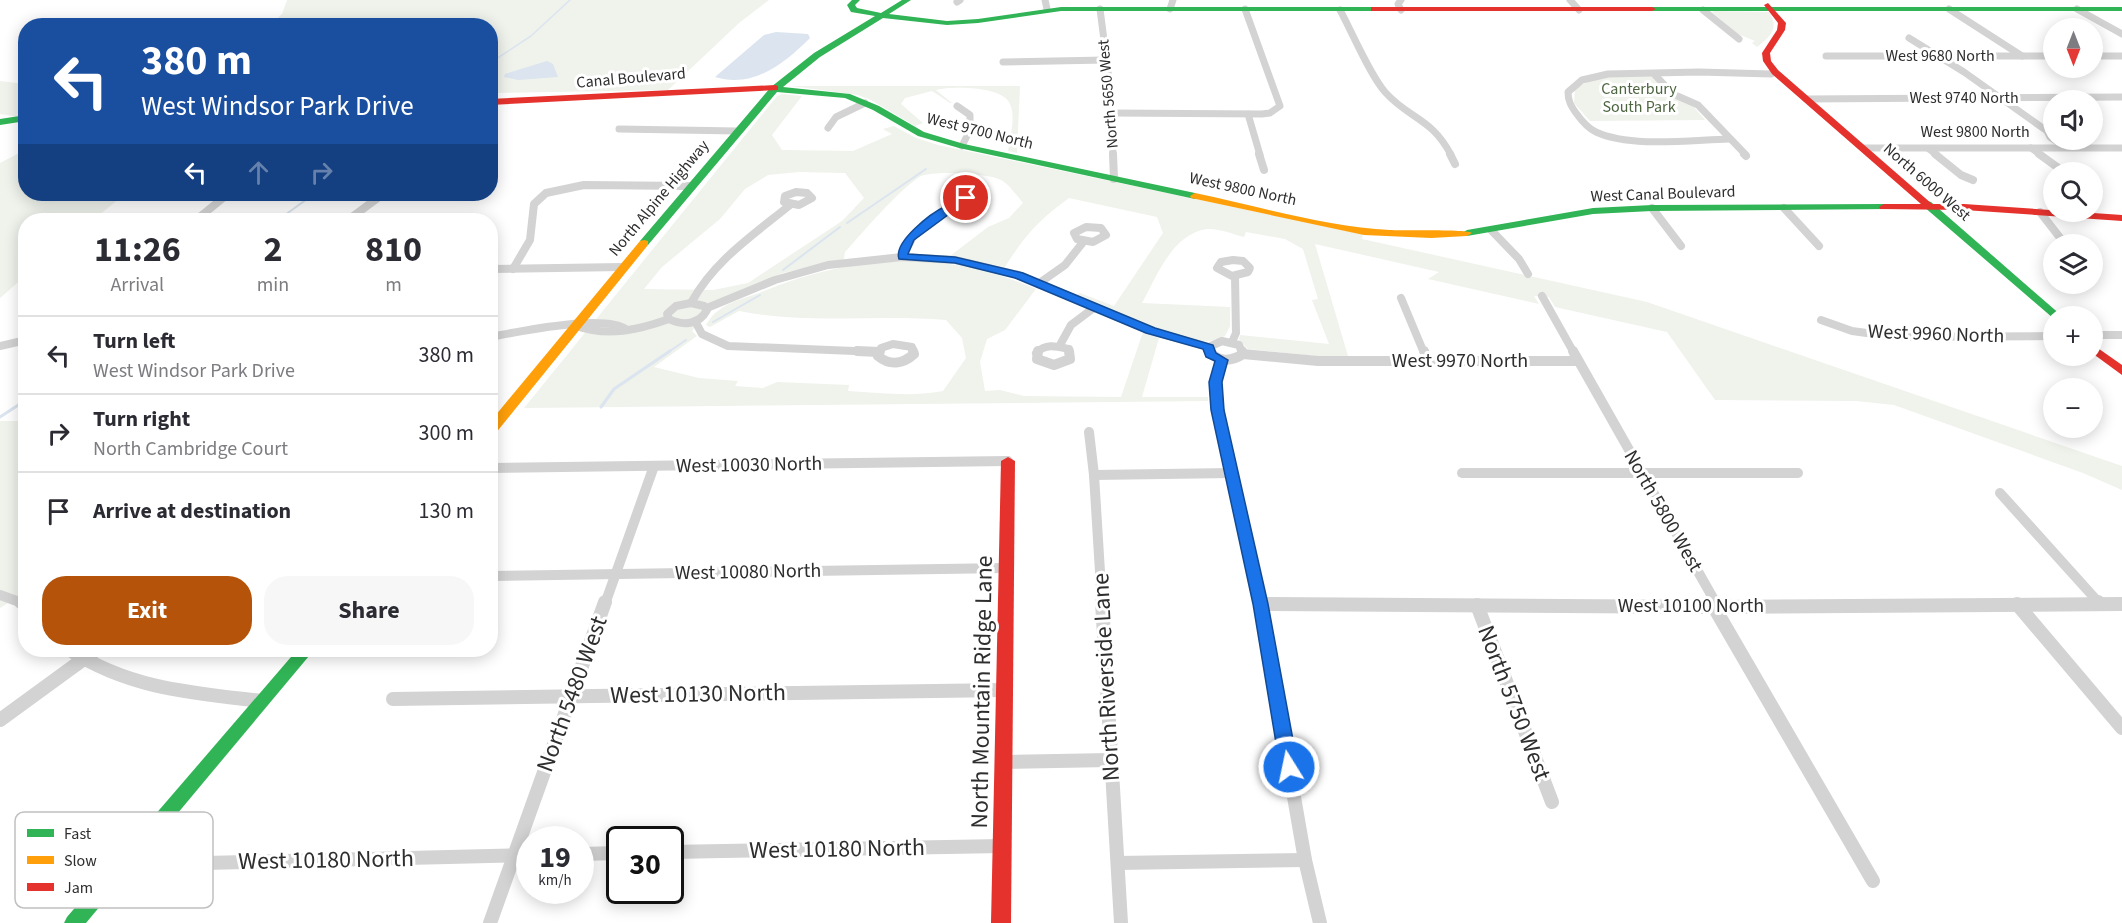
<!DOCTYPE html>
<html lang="en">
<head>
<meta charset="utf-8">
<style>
	body { margin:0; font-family:"Source Sans 3",sans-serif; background:#f7f7f7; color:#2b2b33; height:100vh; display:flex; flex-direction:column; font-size:22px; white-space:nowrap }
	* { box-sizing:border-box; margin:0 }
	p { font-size:20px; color:#7c7c81 }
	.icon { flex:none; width:33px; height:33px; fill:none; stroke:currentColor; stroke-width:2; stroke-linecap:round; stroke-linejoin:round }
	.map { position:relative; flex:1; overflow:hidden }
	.details { position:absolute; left:18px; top:213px; width:480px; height:444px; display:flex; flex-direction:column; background:#fff; border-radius:24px; box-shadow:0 3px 15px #0003 }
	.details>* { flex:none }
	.top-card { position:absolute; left:18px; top:18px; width:480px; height:183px; border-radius:24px; box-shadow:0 3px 15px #0003; background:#1a4fa0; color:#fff; overflow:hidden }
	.needle { width:39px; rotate:180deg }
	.fabs { position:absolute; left:2043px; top:18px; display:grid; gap:12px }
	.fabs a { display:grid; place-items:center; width:60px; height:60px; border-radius:50%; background:#fff; box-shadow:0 3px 15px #0003; font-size:30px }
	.speed { position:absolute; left:516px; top:826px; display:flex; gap:12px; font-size:30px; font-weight:700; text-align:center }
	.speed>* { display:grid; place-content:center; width:78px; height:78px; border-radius:50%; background:#fff; box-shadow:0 3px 15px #0003; line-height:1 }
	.speed small { font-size:15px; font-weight:400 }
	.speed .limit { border:3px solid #111; border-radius:9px; background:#fff; color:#111 }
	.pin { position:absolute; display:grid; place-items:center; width:51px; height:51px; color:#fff; margin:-26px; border:3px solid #fff; border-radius:50%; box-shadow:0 2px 6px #0007 }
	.me { position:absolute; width:66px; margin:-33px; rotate:350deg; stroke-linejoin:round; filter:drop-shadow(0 0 4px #0008) }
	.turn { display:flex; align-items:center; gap:21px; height:126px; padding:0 24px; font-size:27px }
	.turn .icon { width:78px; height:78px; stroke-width:2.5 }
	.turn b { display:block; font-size:42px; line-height:51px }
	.lanes { display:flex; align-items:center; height:57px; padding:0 24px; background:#0003; justify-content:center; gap:30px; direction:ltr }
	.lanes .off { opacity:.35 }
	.eta { display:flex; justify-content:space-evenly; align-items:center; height:102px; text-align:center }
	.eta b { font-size:36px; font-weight:700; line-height:42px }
	.primary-button { display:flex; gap:12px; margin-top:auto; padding:12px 24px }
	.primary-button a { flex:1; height:69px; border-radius:24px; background:#b45309; color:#fff; font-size:24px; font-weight:700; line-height:69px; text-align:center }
	.primary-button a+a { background:#f7f7f7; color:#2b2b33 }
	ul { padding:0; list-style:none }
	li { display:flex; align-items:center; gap:18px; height:78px; padding:0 24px; border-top:2px solid #e1e1e2 }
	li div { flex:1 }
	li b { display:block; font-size:22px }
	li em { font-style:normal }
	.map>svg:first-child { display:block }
	.green { fill:#eff3ec; fill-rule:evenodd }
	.water { fill:#dbe4ef }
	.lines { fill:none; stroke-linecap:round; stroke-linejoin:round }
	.stream-far2 { stroke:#dbe4ef; stroke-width:1.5 }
	.stream-far1 { stroke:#dbe4ef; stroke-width:2 }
	.stream { stroke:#dbe4ef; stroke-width:3 }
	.street-far3 { stroke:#d3d3d3; stroke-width:7 }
	.street-far2 { stroke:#d3d3d3; stroke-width:8 }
	.street-far1 { stroke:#d3d3d3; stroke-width:10 }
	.street { stroke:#d3d3d3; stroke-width:14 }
	.fast { fill:#30b455; fill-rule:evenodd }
	.slow { fill:#ff9f0a; fill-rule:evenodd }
	.jam { fill:#e5322d; fill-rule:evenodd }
	.route { fill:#1a73e8; stroke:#114b97; stroke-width:1.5 }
	.labels { text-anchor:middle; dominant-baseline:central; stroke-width:6; stroke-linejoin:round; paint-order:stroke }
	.far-street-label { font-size:16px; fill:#2e2e2e; stroke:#fff }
	.far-park-label { font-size:16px; fill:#4d6540; stroke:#fff }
	.street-label { font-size:20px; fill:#2e2e2e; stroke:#fff }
	.near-street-label { font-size:24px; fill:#2e2e2e; stroke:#fff }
	.key { fill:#fff; stroke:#c0c0c0; stroke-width:1.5 }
	.key-label { font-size:16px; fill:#2e2e2e }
</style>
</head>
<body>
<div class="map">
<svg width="2122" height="923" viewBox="0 0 2122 923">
	<rect width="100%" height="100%" fill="#fff"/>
	<!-- green -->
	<g class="green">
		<path d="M 287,0 L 769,0 L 739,23 L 668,90 L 491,93 L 490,26 L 269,26 L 282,14 Z"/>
		<path d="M 1714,11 L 1769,12 C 1780,28 1770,37 1757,47 L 1752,43 L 1755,41 L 1738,34 L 1712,12 Z"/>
		<path d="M 1647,75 L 1652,77 L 1668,94 L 1693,106 L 1705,120 L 1590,121 L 1574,103 L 1575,89 C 1596,74 1622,76 1647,75 Z"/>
		<path d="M 0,81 L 25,84 L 25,118 L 0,114 Z"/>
		<path d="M 791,86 L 1020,86 L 1017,153 L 1008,151 C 1010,137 1016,117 1010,104 C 1003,86 952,86 936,90 L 952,103 L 950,103 L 932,91 L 905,98 L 901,104 L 923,123 L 915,126 L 871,100 L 858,95 Z"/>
		<path d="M 783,94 L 802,96 L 772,135 L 782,150 L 853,151 L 892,134 L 883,129 L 894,126 L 916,138 L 938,145 L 1363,234 L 1362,239 L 1647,302 L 2122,466 L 2122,490 L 2083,473 L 1894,405 L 1856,401 L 1715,400 L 1667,332 L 1555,307 L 1549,297 L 1534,296 L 1539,304 L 1428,279 L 1439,272 L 1315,244 L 1348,356 L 1315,356 L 1248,349 L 1239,340 L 1240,335 L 1329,344 L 1312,300 L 1318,299 L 1303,249 L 1285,239 L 1246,232 L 1244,237 C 1233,234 1218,228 1207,229 C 1172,234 1157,276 1142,303 L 1230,307 L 1230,326 L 1225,336 C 1219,339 1210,342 1203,341 C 1165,337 1114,310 1077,295 L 1080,293 L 1114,306 L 1163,233 L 1157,217 L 1069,198 C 1040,219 1024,236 1005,267 L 950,256 L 988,227 L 1009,218 L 1023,203 C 1017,196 1009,184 1001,180 C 988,173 931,170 919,177 C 895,194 865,230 845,252 L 844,259 L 783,273 L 716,302 L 692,331 L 697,336 L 654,367 L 699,378 L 738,381 L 735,386 L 763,388 L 777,382 L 849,385 L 848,391 C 880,393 911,397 943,391 L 966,358 L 962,338 L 946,320 C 877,314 807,325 739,311 L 710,327 L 706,325 C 709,320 713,314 718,311 C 729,301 750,297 764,291 C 856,254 944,249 1036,289 L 1005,330 L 987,339 L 980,362 L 985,391 L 1000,390 L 1024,396 L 1121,397 L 1143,332 L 1159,338 L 1142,397 L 1208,397 L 1208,401 L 524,408 L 777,96 ZM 799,172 L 845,173 L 864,198 L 842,221 L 748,283 L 713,290 L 644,289 L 662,267 L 720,219 L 745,189 L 768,175 Z"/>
		<path d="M 25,150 L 26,194 L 125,194 L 93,220 L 26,220 L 25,276 L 0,298 L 0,163 Z"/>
		<path d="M 0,421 L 25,421 L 25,592 L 0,608 Z"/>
	</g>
	<!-- water -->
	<g class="water">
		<path d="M 776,32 L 808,34 L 810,38 C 785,63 753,89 715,77 L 764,35 Z"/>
		<path d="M 547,61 L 553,64 L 558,77 L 518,80 L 504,77 L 505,74 Z"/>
	</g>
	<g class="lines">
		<!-- stream-far2 -->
		<path class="stream-far2" d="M 490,63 L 531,36 L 570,0"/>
		<!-- stream-far1 -->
		<g class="stream-far1">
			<path d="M 278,220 L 314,194"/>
			<path d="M 847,223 L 926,169"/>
			<path d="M 783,270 L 840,227"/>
			<path d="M 713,322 L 760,295"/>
			<path d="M 667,353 L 686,340"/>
		</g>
		<!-- stream -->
		<g class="stream">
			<path d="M 601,407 L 614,389 L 670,351"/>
			<path d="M 0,417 L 26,400"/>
		</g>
		<!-- street-far3 -->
		<g class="street-far3">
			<path d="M 1045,0 L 1047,9"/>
			<path d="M 1401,0 L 1398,4 L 1401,10"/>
			<path d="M 1570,0 L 1579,10"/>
			<path d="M 957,2 L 960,0"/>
			<path d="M 1100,9 L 1111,95 L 1113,155"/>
			<path d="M 1170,9 L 1173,0"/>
			<path d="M 1949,9 L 2022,56"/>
			<path d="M 2077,9 L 2122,34"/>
			<path d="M 1340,10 C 1352,32 1370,75 1385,92 C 1409,119 1432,118 1451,155"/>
			<path d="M 1703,10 L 1739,39"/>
			<path d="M 1909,38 L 1964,72 L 2047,131 L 2050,137 L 2065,147"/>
			<path d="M 1826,56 L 2054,56"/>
			<path d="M 2092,56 L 2122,56"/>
			<path d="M 1003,62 L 1105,60"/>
			<path d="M 1654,74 L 1673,94 L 1698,105 L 1746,155"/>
			<path d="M 1806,99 L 2122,97"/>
			<path d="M 957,106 L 970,115 L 970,130 L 962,146"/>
			<path d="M 1111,113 L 1262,114 L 1270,113 L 1280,106 L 1245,9"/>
			<path d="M 1248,114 L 1260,155"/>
			<path d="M 828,128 L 836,117 L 865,103"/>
			<path d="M 619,129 L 737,131"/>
			<path d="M 1729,139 C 1690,140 1631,148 1596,132 C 1587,128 1581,120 1576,113 C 1571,106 1568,101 1568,92 L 1582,80 L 1608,74 L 1699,72 L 1771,74 L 1775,72"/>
			<path d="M 1864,148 L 2122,148"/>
			<path d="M 2031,148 L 2041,155"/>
			<path d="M 1929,149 L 1937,155"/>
		</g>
		<!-- street-far2 -->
		<g class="street-far2">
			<path d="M 1113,154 L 1114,179"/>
			<path d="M 1259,154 L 1264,170"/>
			<path d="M 1450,154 L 1455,164"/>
			<path d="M 1744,154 L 1746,156"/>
			<path d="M 1935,154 L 1961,175 L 1973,180"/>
			<path d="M 2039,154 L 2064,172"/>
			<path d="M 796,192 L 807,193 L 812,198 L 799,205 L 784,202 L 785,196 Z"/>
			<path d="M 959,197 L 969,199 L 971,204 L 957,209 L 945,206 L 945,200 Z"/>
			<path d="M 1652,208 L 1681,246"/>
			<path d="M 1784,208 L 1819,246"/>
			<path d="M 2040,212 L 2061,239"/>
			<path d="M 196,220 L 223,198 L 223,194"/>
			<path d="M 348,220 L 383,194"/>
			<path d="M 1086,227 L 1101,228 L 1106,235 L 1093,242 L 1077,239 L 1074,233 Z"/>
			<path d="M 1492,231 L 1519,259 L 1528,274"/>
			<path d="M 902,257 L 914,235 L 950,208"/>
			<path d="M 1233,260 L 1243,261 L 1250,268 L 1248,272 L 1232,276 L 1217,268 L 1221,262 Z"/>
			<path d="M 490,269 L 623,267"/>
			<path d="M 513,269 L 530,240 L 534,204 L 546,193 L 584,185 L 691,186"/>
			<path d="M 1038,284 L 1065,265 L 1084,241"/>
			<path d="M 1542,296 L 1574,353"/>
			<path d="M 1401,298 L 1424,353"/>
			<path d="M 691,303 C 714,261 753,235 790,205"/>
			<path d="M 691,303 L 704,306 L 707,310 C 699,325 683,326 669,319 L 667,314 L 676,306 Z"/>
			<path d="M 707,308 L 775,280 L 828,265 L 902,257 L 955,260 L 1019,275 L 1151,331 L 1209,347"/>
			<path d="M 1821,320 L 1852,331 L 1896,337 L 2054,336"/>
			<path d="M 695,321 L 702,334 L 728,346 L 879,352"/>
			<path d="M 576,326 C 608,337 638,330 669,319"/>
			<path d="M 2092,335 L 2122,335"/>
			<path d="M 490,337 C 517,332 606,313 627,330"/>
			<path d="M 1232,342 L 1236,333 L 1235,276"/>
			<path d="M 1060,345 L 1071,325 L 1095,307"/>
			<path d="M 0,346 L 26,340"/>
			<path d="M 879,353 L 881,348 L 893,344 L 912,347 L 914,353"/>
			<path d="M 1036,353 C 1046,343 1056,346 1069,349 L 1069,353"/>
			<path d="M 1210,353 L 1209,347 L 1222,341 L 1239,345 L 1242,353"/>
		</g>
		<!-- street-far1 -->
		<g class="street-far1">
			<path d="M 857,351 L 879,352"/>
			<path d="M 880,351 L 878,356 C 890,366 903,364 914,354 L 913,351"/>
			<path d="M 1038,351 L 1037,359 L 1054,365 L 1070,359 L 1069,351"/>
			<path d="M 1209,351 C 1218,362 1231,362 1243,354 L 1242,351"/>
			<path d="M 1424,351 L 1428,361"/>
			<path d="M 1573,351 L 1713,598 L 1714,604"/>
			<path d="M 1243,354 L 1318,361 L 1578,361"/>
			<path d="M 1221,360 L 1216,382 L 1218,410 L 1260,604"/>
			<path d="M 1089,432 L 1094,475 L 1102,604"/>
			<path d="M 490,468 L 1008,461"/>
			<path d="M 1462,473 L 1798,473"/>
			<path d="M 1094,475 L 1232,473"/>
			<path d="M 2000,493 L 2100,604"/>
			<path d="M 490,576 L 1006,568"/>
			<path d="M 0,595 L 25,604"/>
			<path d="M 605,604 L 654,466"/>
		</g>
		<!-- street -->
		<g class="street">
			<path d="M 21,602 L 26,604"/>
			<path d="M 1102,602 L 1121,923"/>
			<path d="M 1260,602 L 1305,860 L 1320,923"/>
			<path d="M 1713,602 L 1714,607 L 1873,881"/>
			<path d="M 2098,602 L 2100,604"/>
			<path d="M 1260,604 L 1714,607 L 2122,604"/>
			<path d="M 2017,604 L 2122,728"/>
			<path d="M 1477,605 L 1552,802"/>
			<path d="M 70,650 C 130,689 193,693 262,701"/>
			<path d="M 393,699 L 1004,690"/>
			<path d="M 0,720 L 96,650"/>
			<path d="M 1005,762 L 1110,760"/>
			<path d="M 670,852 L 1003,846"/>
			<path d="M 580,854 L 620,853"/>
			<path d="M 1118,863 L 1305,860"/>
			<path d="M 123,865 L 530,855"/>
			<path d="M 490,923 L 605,602"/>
		</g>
		<!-- fast -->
		<g class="fast">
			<path d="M 852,0 L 860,0 L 855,5 L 857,8 L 881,13 L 902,0 L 911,0 L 889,14 L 947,21 L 978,19 L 1061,7 L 1374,7 L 1378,9 L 1374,11 L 1061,11 L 978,23 L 947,25 L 883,18 L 820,57 L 783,87 L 850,94 L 879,106 L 924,132 L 964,144 L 1195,193 L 1200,196 L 1195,199 L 959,148 L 918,136 L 873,110 L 845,98 L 777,92 L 648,245 L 640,245 L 640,241 L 771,87 L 814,53 L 875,16 L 851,12 L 847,5 Z"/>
			<rect x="1649" y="7" width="473" height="4"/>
			<path d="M 26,115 L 26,121 L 0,125 L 0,119 Z"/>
			<path d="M 1927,201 L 1931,202 L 2062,316 L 2054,316 L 2053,318 L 1923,206 L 1922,204 Z"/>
			<path d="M 1884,204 L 1889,207 L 1888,209 L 1652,211 L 1593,214 L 1467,236 L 1462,233 L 1467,230 L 1593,208 L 1652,205 Z"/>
			<path d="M 297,650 L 314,650 L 86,923 L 64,923 L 67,917 Z"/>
		</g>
		<!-- slow -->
		<g class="slow">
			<path d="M 1195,193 C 1257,206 1328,227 1390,230 C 1403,231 1467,229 1472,233 L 1467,236 L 1431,238 L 1364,235 L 1191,198 L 1190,196 Z"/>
			<path d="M 644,240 L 648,241 L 648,245 L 495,434 L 490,435 L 490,422 L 640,241 Z"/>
		</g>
		<!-- jam -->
		<g class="jam">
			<path d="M 1768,3 L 1786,23 L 1785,30 L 1770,53 L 1771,61 L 1778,70 L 1932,204 L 1964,204 L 2122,215 L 2122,221 L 1964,210 L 1880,209 L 1879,207 L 1884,204 L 1921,204 L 1772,74 L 1763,61 L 1762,53 L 1777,30 L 1778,23 L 1764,5 Z"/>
			<path d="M 1371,7 L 1652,7 L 1656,9 L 1652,11 L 1371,11 Z"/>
			<path d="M 775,85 L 778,86 L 778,90 L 490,105 L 490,99 Z"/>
			<path d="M 2092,344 L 2122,365 L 2122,375 L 2092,353 Z"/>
			<path d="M 1008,457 L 1015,461 L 1011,923 L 991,923 L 1001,461 Z"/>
		</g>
	</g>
	<!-- route -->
	<path class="route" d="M 966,195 L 976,201 L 973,208 L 960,212 L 952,212 L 914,240 L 908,254 L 955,257 L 1023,273 L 1155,328 L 1213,345 L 1216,353 L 1228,360 L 1222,382 L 1224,410 L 1268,604 L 1298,767 L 1295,772 L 1289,774 L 1283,772 L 1280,767 L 1253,604 L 1211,410 L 1209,382 L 1215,361 L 1206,357 L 1203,349 L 1146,333 L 1015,278 L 955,263 L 899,259 C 893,242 931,213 946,206 C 952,204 958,206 965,204 L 961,198 Z"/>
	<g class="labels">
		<!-- far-street labels -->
		<g class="far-street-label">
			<text x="1940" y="56">West 9680 North</text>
			<text transform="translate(631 78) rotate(-5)">Canal Boulevard</text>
			<text transform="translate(1108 94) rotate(-95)">North 5650 West</text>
			<text x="1964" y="98">West 9740 North</text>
			<text transform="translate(980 131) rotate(14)">West 9700 North</text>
			<text x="1975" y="132">West 9800 North</text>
			<text transform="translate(1927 182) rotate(41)">North 6000 West</text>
			<text transform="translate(1243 189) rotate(12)">West 9800 North</text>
			<text transform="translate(1663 194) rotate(-2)">West Canal Boulevard</text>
			<text transform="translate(659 198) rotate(-50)">North Alpine Highway</text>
		</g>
		<!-- far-park labels -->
		<g class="far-park-label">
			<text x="1639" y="89">Canterbury<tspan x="1639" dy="18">South Park</tspan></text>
		</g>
		<!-- street labels -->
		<g class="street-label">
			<text transform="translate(1936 334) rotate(2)">West 9960 North</text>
			<text x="1460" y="361">West 9970 North</text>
			<text transform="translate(749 465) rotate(-1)">West 10030 North</text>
			<text transform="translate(1663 511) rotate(60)">North 5800 West</text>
			<text transform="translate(748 572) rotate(-1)">West 10080 North</text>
			<text x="1691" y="606">West 10100 North</text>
		</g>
		<!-- near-street labels -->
		<g class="near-street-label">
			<text transform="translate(1106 677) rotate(-93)">North Riverside Lane</text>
			<text transform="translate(982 692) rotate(-89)">North Mountain Ridge Lane</text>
			<text transform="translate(572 694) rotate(-70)">North 5480 West</text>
			<text transform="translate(698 694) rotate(-1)">West 10130 North</text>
			<text transform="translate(1514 703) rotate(69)">North 5750 West</text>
			<text transform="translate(837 849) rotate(-1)">West 10180 North</text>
			<text transform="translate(326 860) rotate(-1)">West 10180 North</text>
		</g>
	</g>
	<!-- legend -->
	<rect x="15" y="812" width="198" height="96" rx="9" class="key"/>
	<rect x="27" y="829" width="27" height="8" fill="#30b455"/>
	<rect x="27" y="856" width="27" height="8" fill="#ff9f0a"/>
	<rect x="27" y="883" width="27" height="8" fill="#e5322d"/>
	<g class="key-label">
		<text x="64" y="839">Fast</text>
		<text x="64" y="866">Slow</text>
		<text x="64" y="893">Jam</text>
	</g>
</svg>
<div class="fabs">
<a><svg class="needle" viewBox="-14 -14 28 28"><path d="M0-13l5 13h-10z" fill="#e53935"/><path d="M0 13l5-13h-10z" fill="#7c7c81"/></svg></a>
<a><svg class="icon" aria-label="sound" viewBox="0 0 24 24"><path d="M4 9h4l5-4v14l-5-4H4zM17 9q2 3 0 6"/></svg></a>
<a><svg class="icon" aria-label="search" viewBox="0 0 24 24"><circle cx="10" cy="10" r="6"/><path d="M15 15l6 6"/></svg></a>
<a><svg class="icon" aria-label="layers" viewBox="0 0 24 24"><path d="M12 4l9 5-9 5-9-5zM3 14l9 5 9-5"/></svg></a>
<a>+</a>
<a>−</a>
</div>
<div class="speed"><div>19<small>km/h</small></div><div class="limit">30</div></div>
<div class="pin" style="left:966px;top:198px;background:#d93025"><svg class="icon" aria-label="arrive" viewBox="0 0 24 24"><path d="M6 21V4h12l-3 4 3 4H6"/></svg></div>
<svg class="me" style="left:1289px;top:767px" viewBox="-20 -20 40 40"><circle r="17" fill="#1a73e8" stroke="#fff" stroke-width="3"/><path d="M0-11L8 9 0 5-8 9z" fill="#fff"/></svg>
<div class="top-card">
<div class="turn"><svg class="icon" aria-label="left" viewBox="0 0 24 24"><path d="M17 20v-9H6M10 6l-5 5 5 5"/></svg><div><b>380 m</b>West Windsor Park Drive</div></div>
<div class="lanes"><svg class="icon" aria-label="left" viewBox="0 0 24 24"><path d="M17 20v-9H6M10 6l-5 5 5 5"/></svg><svg class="icon off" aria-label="ahead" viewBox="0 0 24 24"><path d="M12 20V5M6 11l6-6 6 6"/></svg><svg class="icon off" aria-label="right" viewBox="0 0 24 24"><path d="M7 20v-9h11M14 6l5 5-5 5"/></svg></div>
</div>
<section class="details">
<div class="eta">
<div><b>11:26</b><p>Arrival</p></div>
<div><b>2</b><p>min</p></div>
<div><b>810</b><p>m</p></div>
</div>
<ul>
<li><svg class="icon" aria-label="left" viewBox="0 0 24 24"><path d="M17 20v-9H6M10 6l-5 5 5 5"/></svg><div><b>Turn left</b><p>West Windsor Park Drive</p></div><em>380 m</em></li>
<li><svg class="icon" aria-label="right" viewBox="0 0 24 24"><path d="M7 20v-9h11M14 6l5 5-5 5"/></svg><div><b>Turn right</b><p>North Cambridge Court</p></div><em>300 m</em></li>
<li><svg class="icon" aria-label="arrive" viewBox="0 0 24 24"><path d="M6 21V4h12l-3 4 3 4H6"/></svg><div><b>Arrive at destination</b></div><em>130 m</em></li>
</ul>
<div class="primary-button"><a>Exit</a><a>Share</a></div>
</section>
</div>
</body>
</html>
